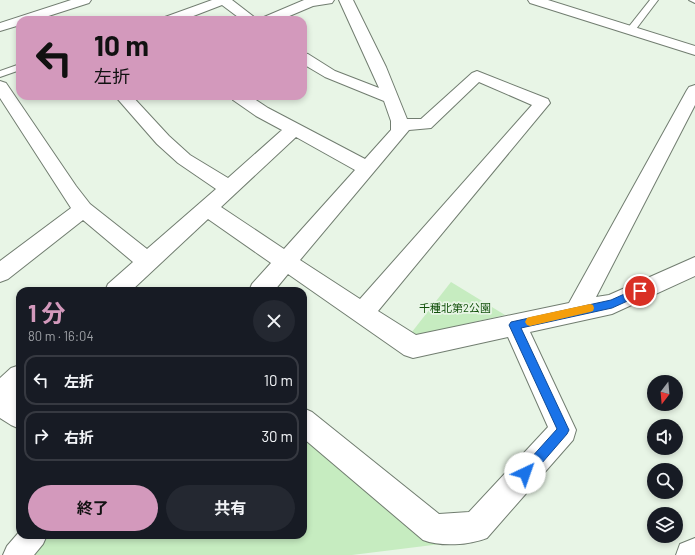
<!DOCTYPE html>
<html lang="ja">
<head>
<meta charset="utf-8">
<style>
	body { margin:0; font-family:Barlow,"Noto Sans JP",sans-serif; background:#242831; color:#f1f3f6; height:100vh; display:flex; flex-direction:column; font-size:15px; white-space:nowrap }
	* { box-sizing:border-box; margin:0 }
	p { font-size:13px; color:#9ea1a6 }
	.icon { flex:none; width:22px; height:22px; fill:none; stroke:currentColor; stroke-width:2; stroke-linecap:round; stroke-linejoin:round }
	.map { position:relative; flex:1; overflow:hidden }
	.side { position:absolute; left:16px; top:287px; width:291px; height:252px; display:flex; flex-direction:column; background:#171b24; border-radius:12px; box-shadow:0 2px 6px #0003 }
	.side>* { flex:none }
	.hud { position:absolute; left:16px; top:16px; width:291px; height:84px; border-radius:12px; box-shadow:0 2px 6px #0003; background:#d399bc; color:#111; overflow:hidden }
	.needle { width:26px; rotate:196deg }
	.buttons { position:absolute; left:647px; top:375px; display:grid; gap:8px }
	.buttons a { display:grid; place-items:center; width:36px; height:36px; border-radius:50%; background:#171b24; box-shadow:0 2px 6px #0003; font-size:20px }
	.pin { position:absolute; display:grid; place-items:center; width:34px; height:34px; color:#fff; margin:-17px; border:2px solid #fff; border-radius:50%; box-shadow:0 1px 4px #0007 }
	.me { position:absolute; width:44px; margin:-22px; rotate:42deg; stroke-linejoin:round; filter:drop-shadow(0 0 3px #0008) }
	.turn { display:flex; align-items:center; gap:14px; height:84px; padding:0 12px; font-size:18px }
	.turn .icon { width:52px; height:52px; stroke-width:2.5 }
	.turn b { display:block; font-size:28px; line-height:34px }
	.round { display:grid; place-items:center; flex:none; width:42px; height:42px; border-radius:21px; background:#242831 }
	.overview { display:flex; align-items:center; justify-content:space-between; height:68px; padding:0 12px }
	h1 { font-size:24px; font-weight:700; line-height:30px; color:#d399bc }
	.primary-button { display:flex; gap:8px; margin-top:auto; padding:8px 12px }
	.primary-button a { flex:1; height:46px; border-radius:24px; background:#d399bc; color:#111; font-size:16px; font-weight:700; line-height:46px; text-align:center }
	.primary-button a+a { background:#242831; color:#f1f3f6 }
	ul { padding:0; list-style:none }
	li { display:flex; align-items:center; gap:12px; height:50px; margin:0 8px 6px; padding:0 4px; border:2px solid #363941; border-radius:12px }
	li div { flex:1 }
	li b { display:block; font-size:15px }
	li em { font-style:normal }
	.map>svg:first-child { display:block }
	.green { fill:#c6ecc0 }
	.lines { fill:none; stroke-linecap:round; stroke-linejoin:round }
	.service-casing { stroke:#717d70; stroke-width:2 }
	.pedestrian-casing { stroke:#717d70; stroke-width:2 }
	.minor-casing { stroke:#717d70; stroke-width:2 }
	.tertiary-casing { stroke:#717d70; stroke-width:2 }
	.service { fill:#fff; fill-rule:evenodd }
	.pedestrian { fill:#fff; fill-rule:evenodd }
	.minor { fill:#fff; fill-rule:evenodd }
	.tertiary { fill:#fff; fill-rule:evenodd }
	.route { fill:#1a73e8; stroke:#114b97 }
	.slow { fill:#f59e0b }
	.labels { text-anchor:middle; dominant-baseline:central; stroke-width:3.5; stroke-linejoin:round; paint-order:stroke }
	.park-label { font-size:11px; fill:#13510c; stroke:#e8f5e6 }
</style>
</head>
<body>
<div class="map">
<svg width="695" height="555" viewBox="0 0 695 555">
	<rect width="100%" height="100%" fill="#e8f5e6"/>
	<!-- green -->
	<g class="green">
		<path d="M 451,282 L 505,315 L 408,337 Z"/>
		<path d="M 303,429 L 441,544 L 352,555 L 28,555 L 46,535 L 303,535 Z"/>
	</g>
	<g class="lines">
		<defs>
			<g id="service">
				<path d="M 650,0 L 658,0 L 633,33 L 627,33 L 626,31 L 627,29 Z"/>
				<path d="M 689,0 L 695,0 L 695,3 Z"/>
				<path d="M 20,64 L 20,70 L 0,77 L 0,71 Z"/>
			</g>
			<path id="pedestrian" d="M 20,531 L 20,535 L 47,535 L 43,544 L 34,555 L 3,555 L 7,546 Z"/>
			<g id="minor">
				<path d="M 71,0 L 91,0 L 89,3 L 36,20 L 20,20 L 20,25 L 0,31 L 0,23 Z"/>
				<path d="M 212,0 L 232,0 L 258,20 L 242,20 L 222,5 L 183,20 L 163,20 L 165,17 Z"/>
				<path d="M 304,0 L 334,0 L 332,3 L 313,6 L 280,20 L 262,20 L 264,17 Z"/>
				<path d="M 339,0 L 353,0 L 386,67 L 407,119 L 421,119 L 472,73 L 477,71 L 548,99 L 550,103 L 378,311 L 416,335 L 569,303 L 687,90 L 689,87 L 695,85 L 695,105 L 596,297 L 609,295 L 695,257 L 695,276 L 612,314 L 530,332 L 576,430 L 573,440 L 487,538 C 469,545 441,547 423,540 L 303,438 L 303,408 L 312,412 L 439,514 L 469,512 L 548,427 L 508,337 L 413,358 L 404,355 L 288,274 L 274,291 L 249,291 L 252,284 L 271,263 L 208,219 L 131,291 L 105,291 L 108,284 L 133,262 L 83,220 L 8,279 L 0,282 L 0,261 L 71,208 L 0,98 L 0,81 L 6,83 L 76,186 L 90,204 L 147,249 L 216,189 L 178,163 L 157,144 L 115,96 L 132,96 L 169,136 L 190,155 L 228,178 L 282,130 L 256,116 L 233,100 L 231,96 L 250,96 L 268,108 L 365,159 L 391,130 L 391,121 L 384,101 L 325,77 L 303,64 L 303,53 L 308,54 L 335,71 L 379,88 ZM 479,82 L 532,105 L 360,299 L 300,260 L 409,130 L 431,128 ZM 296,137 L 355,170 L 284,249 L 221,207 Z"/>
				<path d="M 20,365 L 20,394 L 16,398 L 20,400 L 20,429 L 11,425 L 0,418 L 0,378 L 11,368 Z"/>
			</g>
			<g id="tertiary">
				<path d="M 528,0 L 548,0 L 695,46 L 695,55 L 530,3 Z"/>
				<path d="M 695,538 L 695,555 L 676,555 L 680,544 Z"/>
			</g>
		</defs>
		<!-- service casing -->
		<use href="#service" class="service-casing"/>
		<!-- pedestrian casing -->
		<use href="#pedestrian" class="pedestrian-casing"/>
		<!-- minor casing -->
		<use href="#minor" class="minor-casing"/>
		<!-- tertiary casing -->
		<use href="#tertiary" class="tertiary-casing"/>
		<!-- service -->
		<use href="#service" class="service"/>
		<!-- pedestrian -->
		<use href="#pedestrian" class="pedestrian"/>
		<!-- minor -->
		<use href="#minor" class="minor"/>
		<!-- tertiary -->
		<use href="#tertiary" class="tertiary"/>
	</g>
	<!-- route -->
	<path class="route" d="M 640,287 L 643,288 L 644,291 L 643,294 L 612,308 L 521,328 L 569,430 L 567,434 L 529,478 L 525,479 L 521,478 L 519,473 L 521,469 L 557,429 L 509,325 L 511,322 L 611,300 Z"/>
	<!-- slow -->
	<path class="slow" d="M 590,304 L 593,305 L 594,308 L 593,311 L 590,312 L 530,326 L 527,325 L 525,322 L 527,318 L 530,317 Z"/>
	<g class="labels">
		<!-- park labels -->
		<g class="park-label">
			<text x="455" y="307">千種北第2公園</text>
		</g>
	</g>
</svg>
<div class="buttons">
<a><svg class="needle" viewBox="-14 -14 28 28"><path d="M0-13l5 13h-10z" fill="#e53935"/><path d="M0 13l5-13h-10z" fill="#9ea1a6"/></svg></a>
<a><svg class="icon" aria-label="sound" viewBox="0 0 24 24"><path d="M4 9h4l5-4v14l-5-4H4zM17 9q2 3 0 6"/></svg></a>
<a><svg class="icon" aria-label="search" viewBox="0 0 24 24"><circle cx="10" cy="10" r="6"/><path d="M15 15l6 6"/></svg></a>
<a><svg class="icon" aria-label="layers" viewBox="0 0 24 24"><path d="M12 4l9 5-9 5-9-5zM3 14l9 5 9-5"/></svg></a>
</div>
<div class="pin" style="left:640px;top:291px;background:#d93025"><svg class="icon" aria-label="arrive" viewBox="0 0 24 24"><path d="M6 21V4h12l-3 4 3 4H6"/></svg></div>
<svg class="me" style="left:525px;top:473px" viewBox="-20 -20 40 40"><circle r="19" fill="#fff"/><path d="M0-13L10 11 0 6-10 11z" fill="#1a73e8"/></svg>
<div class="hud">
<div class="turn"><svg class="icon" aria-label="left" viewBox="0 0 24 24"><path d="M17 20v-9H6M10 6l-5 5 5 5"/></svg><div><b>10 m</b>左折</div></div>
</div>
<section class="side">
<div class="overview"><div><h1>1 分</h1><p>80 m · 16:04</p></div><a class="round"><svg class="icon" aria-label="close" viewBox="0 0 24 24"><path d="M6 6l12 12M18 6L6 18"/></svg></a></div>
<ul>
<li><svg class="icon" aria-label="left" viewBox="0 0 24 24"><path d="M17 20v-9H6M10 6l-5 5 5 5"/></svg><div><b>左折</b></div><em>10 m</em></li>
<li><svg class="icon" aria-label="right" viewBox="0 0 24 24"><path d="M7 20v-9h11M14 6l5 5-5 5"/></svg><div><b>右折</b></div><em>30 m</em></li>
</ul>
<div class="primary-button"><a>終了</a><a>共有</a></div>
</section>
</div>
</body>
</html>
